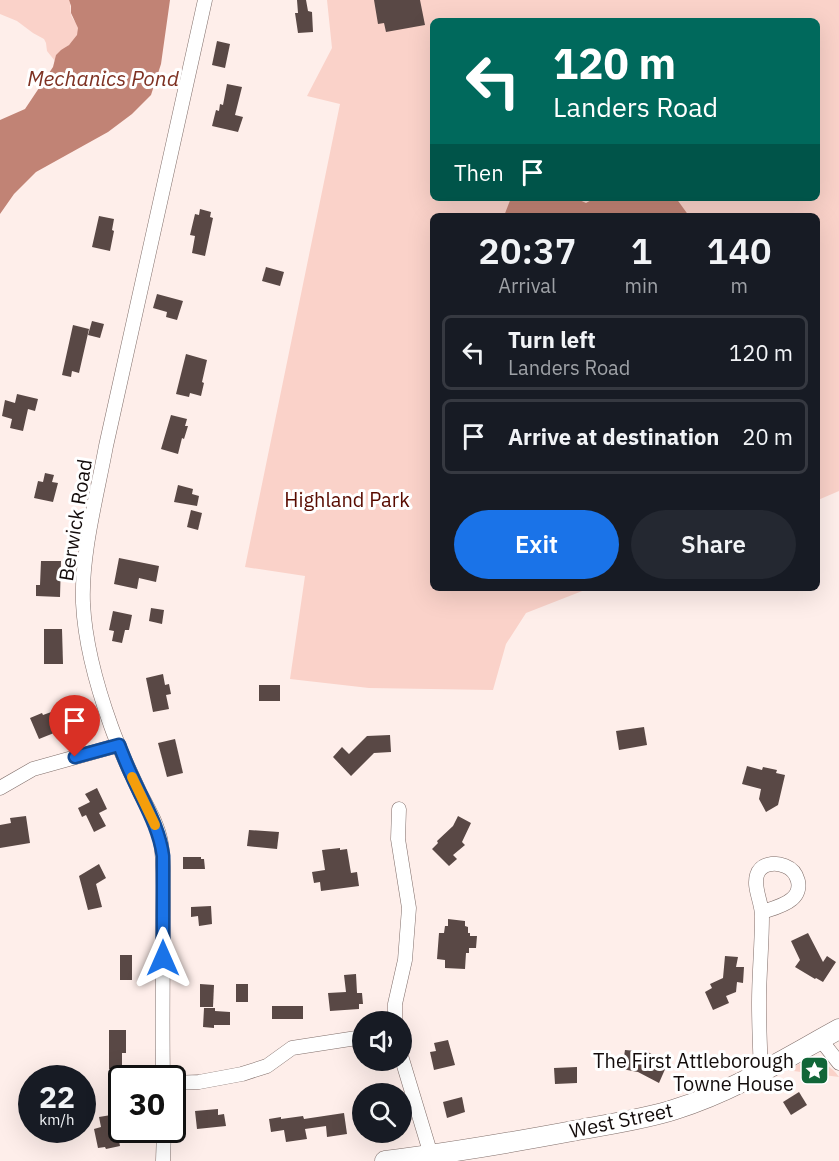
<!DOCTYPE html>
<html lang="en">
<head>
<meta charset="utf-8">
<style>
	body { margin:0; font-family:"IBM Plex Sans",sans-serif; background:#242831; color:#f1f3f6; height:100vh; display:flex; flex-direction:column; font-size:22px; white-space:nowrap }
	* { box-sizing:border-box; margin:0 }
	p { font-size:20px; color:#9ea1a6 }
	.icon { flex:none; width:33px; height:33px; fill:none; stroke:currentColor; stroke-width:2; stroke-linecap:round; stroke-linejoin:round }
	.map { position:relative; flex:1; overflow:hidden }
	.panel { position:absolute; left:430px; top:213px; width:390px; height:378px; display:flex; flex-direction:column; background:#171b24; border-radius:9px; box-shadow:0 6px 24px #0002 }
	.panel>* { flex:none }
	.top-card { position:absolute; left:430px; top:18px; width:390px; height:183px; border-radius:9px; box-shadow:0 6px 24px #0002; background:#00695c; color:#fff; overflow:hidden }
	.fabs { position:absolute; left:352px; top:1011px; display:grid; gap:12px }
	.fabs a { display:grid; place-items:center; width:60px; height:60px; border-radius:50%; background:#171b24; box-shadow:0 6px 24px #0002; font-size:30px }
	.speed { position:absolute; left:18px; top:1065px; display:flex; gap:12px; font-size:30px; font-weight:700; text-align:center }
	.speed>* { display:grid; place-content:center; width:78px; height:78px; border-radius:50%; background:#171b24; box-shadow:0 6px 24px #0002; line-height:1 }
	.speed small { font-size:15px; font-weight:400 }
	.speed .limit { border:3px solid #111; border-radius:9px; background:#fff; color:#111 }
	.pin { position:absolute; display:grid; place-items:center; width:51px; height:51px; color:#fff; margin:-62px -26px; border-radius:50% 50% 50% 0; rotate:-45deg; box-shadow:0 0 6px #0007 }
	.pin .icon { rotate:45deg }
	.me { position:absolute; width:66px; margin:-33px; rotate:0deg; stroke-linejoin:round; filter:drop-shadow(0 0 4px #0008) }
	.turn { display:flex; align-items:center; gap:21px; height:126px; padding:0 24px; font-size:27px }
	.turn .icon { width:78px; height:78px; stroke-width:2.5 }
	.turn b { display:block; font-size:42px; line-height:51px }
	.then { display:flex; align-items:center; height:57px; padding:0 24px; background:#0003; gap:12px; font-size:22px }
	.eta { display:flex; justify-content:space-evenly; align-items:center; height:102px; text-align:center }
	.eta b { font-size:36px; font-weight:600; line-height:42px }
	.cta { display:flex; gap:12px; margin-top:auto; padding:12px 24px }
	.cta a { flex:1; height:69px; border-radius:36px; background:#1a73e8; color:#fff; font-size:24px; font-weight:600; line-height:69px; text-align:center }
	.cta a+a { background:#242831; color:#f1f3f6 }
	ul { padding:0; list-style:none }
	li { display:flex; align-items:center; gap:18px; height:75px; margin:0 12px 9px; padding:0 12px; border:3px solid #363941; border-radius:9px }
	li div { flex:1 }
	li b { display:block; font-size:22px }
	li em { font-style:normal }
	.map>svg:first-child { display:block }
	.green { fill:#fad2c9; fill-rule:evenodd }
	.water { fill:#c18375 }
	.building { fill:#594845 }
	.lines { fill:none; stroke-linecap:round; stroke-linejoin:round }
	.street-casing { stroke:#816f6b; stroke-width:15 }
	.secondary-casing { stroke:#816f6b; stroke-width:21 }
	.street { stroke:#fff; stroke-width:14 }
	.secondary { stroke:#fff; stroke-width:20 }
	.route-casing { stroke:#114b97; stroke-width:15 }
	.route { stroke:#1a73e8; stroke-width:10 }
	.slow { stroke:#f59e0b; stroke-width:10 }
	.labels { text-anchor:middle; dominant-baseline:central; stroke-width:6; stroke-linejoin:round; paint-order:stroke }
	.park-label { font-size:20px; fill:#580b00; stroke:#fff }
	.street-label { font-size:20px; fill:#130c0b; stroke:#fff }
	.poi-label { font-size:20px; fill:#130c0b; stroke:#fff; text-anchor:end }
	.water-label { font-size:21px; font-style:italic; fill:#7e3122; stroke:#fff }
</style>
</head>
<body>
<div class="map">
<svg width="839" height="1161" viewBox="0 0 839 1161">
	<rect width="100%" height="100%" fill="#feeeea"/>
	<!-- green -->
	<g class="green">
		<path d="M 0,0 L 69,0 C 71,5 70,9 71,14 C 72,20 77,22 78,27 C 81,43 59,47 55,61 L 47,51 L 46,43 L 44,39 L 33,33 L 17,21 L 0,14 Z"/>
		<path d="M 327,0 L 839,0 L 839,491 L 818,500 L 818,216 L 434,216 L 434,588 L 590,588 L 526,613 L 506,644 L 493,690 L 369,688 L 290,679 L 305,576 L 245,567 L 340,104 L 307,96 L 332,48 ZM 434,21 L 818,21 L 818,198 L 434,198 Z"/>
		<path d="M 804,1062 C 819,1061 830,1064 839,1077 L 786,1070 Z"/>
	</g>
	<!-- water -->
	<g class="water">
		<path d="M 69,0 L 170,0 L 161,64 L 151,95 L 132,114 L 108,132 L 36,172 L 14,194 L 0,214 L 0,120 L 25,109 L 53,67 L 56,55 L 61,50 L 69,45 L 77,35 L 78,28 L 71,13 L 71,6 Z"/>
		<path d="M 511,198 L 575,198 L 586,203 L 595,198 L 676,198 L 689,216 L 504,216 Z"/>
	</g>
	<!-- building -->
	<g class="building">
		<path d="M 297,0 L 306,0 L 308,11 L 312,12 L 313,32 L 298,33 L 295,13 L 298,13 Z"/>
		<path d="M 374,0 L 420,0 L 425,25 L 386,32 L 384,23 L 378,24 Z"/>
		<path d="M 217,41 L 230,44 L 225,68 L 212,65 Z"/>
		<path d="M 227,84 L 242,87 L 235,115 L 243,117 L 238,132 L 212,126 L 216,110 L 219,111 L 220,104 L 223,105 Z"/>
		<path d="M 200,209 L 211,212 L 210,217 L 213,218 L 205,256 L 192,253 L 195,236 L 190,235 L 195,214 L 199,215 Z"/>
		<path d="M 99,216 L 114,219 L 112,230 L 114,231 L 110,251 L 92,247 Z"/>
		<path d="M 266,267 L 284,272 L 280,286 L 262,281 Z"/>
		<path d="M 157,294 L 183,301 L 177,320 L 166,317 L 167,312 L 153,308 Z"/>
		<path d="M 92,321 L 104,324 L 100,338 L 88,335 Z"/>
		<path d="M 73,325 L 89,329 L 79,373 L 72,371 L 71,377 L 62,375 Z"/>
		<path d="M 186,354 L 207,360 L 202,382 L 204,383 L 201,396 L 190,393 L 189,397 L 176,394 Z"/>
		<path d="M 17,394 L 38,399 L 35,411 L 28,409 L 23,431 L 10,428 L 12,419 L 2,416 L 5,400 L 15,403 Z"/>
		<path d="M 171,415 L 187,419 L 185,426 L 188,426 L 184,439 L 182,438 L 178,454 L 161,449 Z"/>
		<path d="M 45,473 L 54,475 L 52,482 L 58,483 L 53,502 L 34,498 L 38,481 L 43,482 Z"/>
		<path d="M 178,485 L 193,489 L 192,494 L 199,496 L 197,506 L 174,502 Z"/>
		<path d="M 191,510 L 202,513 L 198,530 L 187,527 Z"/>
		<path d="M 119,558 L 159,566 L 156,582 L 139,578 L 137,589 L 114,584 Z"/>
		<path d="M 41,561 L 61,561 L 60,597 L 36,596 L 36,585 L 40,585 Z"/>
		<path d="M 151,608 L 164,610 L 162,624 L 149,621 Z"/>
		<path d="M 113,611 L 132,615 L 129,630 L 125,630 L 122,643 L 112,641 L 114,631 L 109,630 Z"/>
		<path d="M 44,629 L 62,629 L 63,664 L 44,664 Z"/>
		<path d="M 163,674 L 165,685 L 169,684 L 171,694 L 166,695 L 169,709 L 153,712 L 146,678 Z"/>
		<rect x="259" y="685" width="21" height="16"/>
		<path d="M 54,711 L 57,716 L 69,711 L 74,725 L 39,739 L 30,718 L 42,713 L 43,715 Z"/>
		<path d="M 644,727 L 647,745 L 619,750 L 616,731 Z"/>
		<path d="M 390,735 L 391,752 L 374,753 L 351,776 L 333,757 L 342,747 L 349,754 L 367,736 Z"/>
		<path d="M 175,739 L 183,773 L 167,777 L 158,743 Z"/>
		<path d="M 747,766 L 762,770 L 763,767 L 777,770 L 776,773 L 785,775 L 778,805 L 766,812 L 759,799 L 761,789 L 742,784 Z"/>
		<path d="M 97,788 L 107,809 L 99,813 L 106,826 L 94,832 L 86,815 L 82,817 L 78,808 L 90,802 L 85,794 Z"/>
		<path d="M 26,816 L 30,843 L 0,848 L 0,825 L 11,823 L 10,818 Z"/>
		<path d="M 458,816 L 471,823 L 462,842 L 465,845 L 453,855 L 457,859 L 449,866 L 432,849 L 438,843 L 437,841 L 453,826 Z"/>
		<path d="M 249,830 L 279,832 L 277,849 L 247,846 Z"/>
		<path d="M 340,848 L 340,850 L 347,849 L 351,873 L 357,872 L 359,886 L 321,891 L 320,882 L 314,883 L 312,872 L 325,870 L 322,850 Z"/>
		<path d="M 183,857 L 201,857 L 201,859 L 204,859 L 205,869 L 183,869 Z"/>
		<path d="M 99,864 L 106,878 L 96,884 L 102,907 L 88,910 L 79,876 Z"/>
		<path d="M 211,906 L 212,924 L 199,926 L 198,916 L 191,917 L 191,907 Z"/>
		<path d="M 448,919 L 465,921 L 465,926 L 468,927 L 468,933 L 470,933 L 470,936 L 477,936 L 476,948 L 469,948 L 469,953 L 466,953 L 465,969 L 445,968 L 445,960 L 437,959 L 439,933 L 444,933 L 445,926 L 448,926 Z"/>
		<path d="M 808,933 L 823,962 L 827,956 L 836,962 L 823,982 L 816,978 L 815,979 L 795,967 L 800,960 L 791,941 Z"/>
		<rect x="120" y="955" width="12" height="25"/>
		<path d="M 725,956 L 738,957 L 736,967 L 744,967 L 743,983 L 737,982 L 736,992 L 726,996 L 729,1003 L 713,1010 L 705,992 L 712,988 L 710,984 L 723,978 Z"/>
		<path d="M 356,974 L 357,993 L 362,993 L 363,1004 L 359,1004 L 359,1009 L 330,1011 L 328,993 L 346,992 L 344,975 Z"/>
		<path d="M 200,984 L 214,985 L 213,1007 L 200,1007 Z"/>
		<rect x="236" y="984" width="12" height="18"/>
		<rect x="272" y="1006" width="31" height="13"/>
		<path d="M 204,1008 L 215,1008 L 215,1011 L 230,1012 L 230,1025 L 214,1025 L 214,1028 L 203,1027 Z"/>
		<path d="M 109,1030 L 126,1030 L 126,1053 L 122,1053 L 122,1069 L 109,1069 Z"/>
		<path d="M 448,1040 L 455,1065 L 434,1070 L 430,1052 L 436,1051 L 434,1043 Z"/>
		<path d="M 625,1050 L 648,1052 L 666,1063 L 664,1066 L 666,1067 L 659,1083 L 638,1072 L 622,1069 Z"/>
		<path d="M 577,1067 L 577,1083 L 555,1084 L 554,1068 Z"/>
		<path d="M 799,1092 L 807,1105 L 791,1115 L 783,1102 Z"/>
		<path d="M 462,1097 L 465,1112 L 447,1118 L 443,1102 Z"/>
		<path d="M 218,1109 L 218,1115 L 224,1114 L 226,1126 L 197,1129 L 195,1111 Z"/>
		<path d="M 344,1113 L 347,1134 L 327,1137 L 326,1126 L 305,1129 L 307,1139 L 286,1142 L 284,1130 L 271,1132 L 269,1119 L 281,1117 L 281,1119 L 303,1116 L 304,1119 Z"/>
		<path d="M 111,1115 L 113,1125 L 116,1125 L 120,1146 L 106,1149 L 105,1147 L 98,1148 L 94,1129 L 101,1127 L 99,1117 Z"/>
	</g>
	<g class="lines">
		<defs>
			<g id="street">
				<path d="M 0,788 L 33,769 L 119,745"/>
				<path d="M 395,1022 L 395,1004 L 405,960 L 409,908 L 398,839 L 399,809"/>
				<path d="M 820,1039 L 839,1063"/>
				<path d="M 402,1059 L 431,1155"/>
				<path d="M 761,1073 C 760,1049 759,1026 759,1003 C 759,974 762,945 762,916 C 762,902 753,888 757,875 C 761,863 775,862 785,866 C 798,871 804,889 792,899 C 784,906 771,909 762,912"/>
				<path d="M 163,1078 C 162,1026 163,973 163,920 C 163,894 165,868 161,843 C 158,825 148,808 140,793 C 130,771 119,749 111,726 C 97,687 85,645 83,603 C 81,554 97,495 106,446 L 205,0"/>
				<path d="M 172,1083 L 199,1082 L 242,1074 L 267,1066 L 292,1048 L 363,1037"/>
				<path d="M 163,1161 L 164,1130"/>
			</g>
			<path id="secondary" d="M 385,1161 C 450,1153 514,1142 578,1130 C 610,1124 646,1119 676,1109 C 734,1091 786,1058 839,1029"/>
		</defs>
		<!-- street casing -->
		<use href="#street" class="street-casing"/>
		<!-- secondary casing -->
		<use href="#secondary" class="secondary-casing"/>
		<!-- street -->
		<use href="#street" class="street"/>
		<!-- secondary -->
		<use href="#secondary" class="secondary"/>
	</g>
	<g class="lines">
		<defs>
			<path id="route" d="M 75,757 L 119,745 C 123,755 127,766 132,776 C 144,803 159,827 163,856 L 163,958"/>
		</defs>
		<!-- route casing -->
		<use href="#route" class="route-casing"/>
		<!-- route -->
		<use href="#route" class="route"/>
		<!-- slow -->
		<path class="slow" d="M 132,777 L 155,825"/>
	</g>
	<!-- icons -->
	<defs>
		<symbol id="sight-square" viewBox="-11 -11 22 22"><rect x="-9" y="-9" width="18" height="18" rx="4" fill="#116638" stroke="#fff"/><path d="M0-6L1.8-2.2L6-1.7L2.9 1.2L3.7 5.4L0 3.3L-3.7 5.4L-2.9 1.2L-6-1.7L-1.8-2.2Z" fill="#fff"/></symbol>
	</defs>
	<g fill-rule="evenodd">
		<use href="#sight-square" x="798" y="1054" width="33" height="33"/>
	</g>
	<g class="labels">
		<!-- park labels -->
		<g class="park-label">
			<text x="347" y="499">Highland Park</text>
		</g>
		<!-- street labels -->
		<g class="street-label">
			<text transform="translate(75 520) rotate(-81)">Berwick Road</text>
			<text transform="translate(621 1120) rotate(-12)">West Street</text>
		</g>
		<!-- poi labels -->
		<g class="poi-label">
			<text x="794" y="1060">The First Attleborough<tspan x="794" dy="23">Towne House</tspan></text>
		</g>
		<!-- water labels -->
		<g class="water-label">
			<text x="103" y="78">Mechanics Pond</text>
		</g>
	</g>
</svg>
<div class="fabs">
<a><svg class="icon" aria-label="sound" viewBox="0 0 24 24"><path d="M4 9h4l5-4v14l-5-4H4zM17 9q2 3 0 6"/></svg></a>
<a><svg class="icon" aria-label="search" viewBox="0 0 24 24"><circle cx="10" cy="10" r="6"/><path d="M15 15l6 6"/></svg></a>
</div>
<div class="speed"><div>22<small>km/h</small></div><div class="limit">30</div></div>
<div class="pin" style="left:75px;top:757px;background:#d93025"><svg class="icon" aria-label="arrive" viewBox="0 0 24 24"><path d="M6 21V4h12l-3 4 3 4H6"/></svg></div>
<svg class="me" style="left:163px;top:958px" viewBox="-20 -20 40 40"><path d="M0-17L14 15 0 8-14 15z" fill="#1a73e8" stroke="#fff" stroke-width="4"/></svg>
<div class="top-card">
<div class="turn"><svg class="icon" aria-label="left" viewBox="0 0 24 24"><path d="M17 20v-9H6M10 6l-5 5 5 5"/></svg><div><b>120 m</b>Landers Road</div></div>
<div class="then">Then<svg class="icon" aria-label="arrive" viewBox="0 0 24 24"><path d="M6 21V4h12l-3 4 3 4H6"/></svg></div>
</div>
<section class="panel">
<div class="eta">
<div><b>20:37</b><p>Arrival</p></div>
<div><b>1</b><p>min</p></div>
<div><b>140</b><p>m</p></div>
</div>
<ul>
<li><svg class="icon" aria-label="left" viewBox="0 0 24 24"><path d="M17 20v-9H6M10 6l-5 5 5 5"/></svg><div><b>Turn left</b><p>Landers Road</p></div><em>120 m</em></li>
<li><svg class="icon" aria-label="arrive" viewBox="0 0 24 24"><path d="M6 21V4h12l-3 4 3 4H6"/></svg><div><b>Arrive at destination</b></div><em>20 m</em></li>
</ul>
<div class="cta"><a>Exit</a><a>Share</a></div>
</section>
</div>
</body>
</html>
